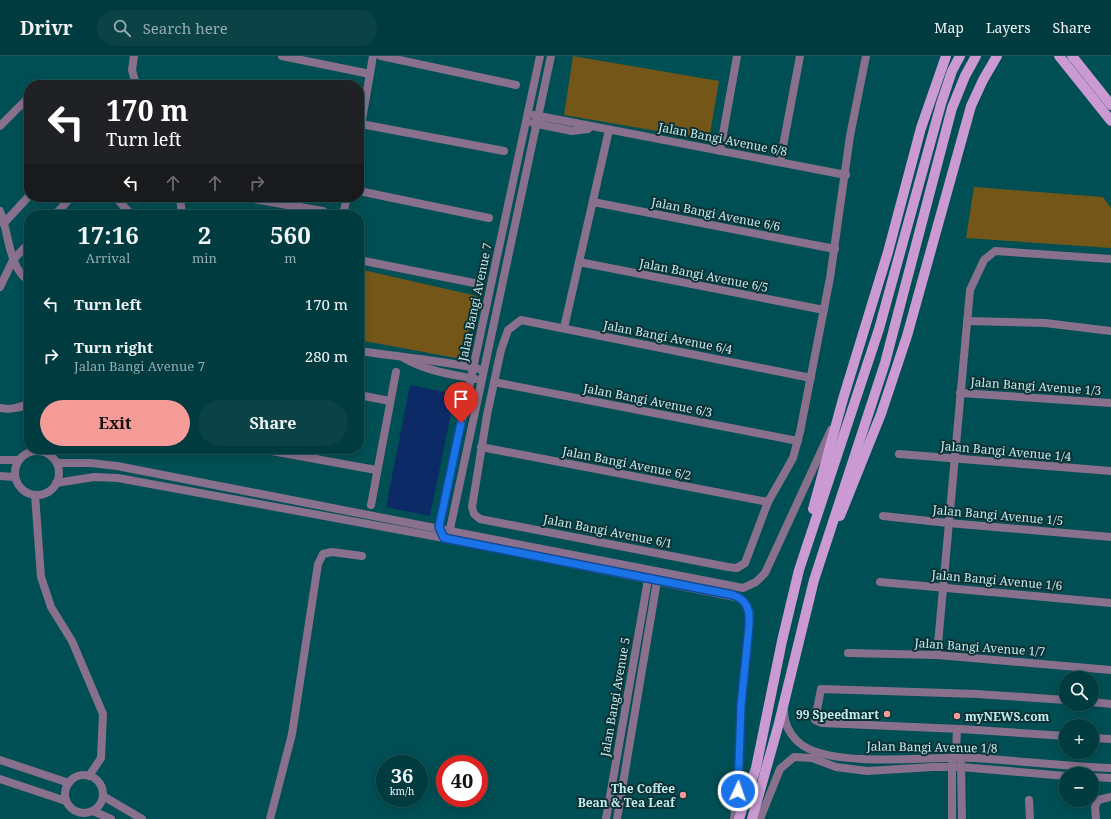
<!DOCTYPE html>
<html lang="en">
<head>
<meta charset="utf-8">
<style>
	body { margin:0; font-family:"Noto Serif",serif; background:#0a4246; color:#f1f3f6; height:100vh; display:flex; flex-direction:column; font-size:15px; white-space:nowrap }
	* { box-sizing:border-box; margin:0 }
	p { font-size:13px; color:#95adb0 }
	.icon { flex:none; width:22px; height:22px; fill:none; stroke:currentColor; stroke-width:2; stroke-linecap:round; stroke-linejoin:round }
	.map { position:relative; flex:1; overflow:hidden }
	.drawer { position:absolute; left:24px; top:154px; width:340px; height:244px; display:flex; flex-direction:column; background:#003b3f; border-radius:16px; box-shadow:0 2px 10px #0003,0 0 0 1px #225559 }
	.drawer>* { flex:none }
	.banner { position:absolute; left:24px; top:24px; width:340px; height:122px; border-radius:16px; box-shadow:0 2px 10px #0003,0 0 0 1px #225559; background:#202124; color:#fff; overflow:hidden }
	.tools { position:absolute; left:1059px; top:615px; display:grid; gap:8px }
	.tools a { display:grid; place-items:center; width:40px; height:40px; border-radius:50%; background:#003b3f; box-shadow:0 2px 10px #0003,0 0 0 1px #225559; font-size:20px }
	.speed { position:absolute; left:376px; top:699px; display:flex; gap:8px; font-size:20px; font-weight:700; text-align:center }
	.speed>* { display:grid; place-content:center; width:52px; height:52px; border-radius:50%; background:#003b3f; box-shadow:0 2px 10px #0003,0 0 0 1px #225559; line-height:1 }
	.speed small { font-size:10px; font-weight:400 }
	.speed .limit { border:6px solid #d22; background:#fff; color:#111 }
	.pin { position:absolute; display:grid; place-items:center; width:34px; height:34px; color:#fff; margin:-41px -17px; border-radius:50% 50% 50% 0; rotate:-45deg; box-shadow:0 0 4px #0007 }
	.pin .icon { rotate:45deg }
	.me { position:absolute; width:44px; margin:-22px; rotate:3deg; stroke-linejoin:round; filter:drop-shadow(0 0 3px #0008) }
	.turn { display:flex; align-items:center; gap:14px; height:84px; padding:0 16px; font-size:18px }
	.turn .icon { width:52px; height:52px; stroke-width:2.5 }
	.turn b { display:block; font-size:28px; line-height:34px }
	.lanes { display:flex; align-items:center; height:38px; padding:0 16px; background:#0003; justify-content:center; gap:20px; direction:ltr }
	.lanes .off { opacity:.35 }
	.eta { display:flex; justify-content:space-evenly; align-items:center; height:68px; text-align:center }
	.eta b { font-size:24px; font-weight:700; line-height:28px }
	.primary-button { display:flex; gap:8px; margin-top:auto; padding:8px 16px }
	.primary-button a { flex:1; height:46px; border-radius:24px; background:#f59b98; color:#111; font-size:16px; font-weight:700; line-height:46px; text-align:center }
	.primary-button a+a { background:#0a4246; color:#f1f3f6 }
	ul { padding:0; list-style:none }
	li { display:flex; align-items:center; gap:12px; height:52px; padding:0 16px }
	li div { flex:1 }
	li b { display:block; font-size:15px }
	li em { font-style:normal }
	header { display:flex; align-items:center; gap:24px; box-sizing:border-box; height:56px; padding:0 20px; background:#003b3f; border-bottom:1px solid #225559 }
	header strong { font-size:19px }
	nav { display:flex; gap:22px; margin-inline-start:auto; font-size:14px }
	.search { width:280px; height:36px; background:#0a4246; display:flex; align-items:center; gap:10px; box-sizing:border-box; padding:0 14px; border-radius:22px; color:#95adb0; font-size:15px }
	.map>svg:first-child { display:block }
	.green { fill:#735618 }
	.water { fill:#0c2a66 }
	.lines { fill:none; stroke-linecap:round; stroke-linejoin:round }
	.minor { stroke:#89718d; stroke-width:8 }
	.major { stroke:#cb9ad2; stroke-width:10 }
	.route-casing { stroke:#114b97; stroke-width:10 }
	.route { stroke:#1a73e8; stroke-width:7 }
	.poi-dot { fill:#f59b98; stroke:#0c3134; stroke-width:1.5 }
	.labels { text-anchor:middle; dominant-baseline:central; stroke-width:4; stroke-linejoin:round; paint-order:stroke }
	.street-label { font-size:12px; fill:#c4ecef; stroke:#0c3134 }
	.poi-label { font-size:12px; font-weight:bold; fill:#c4ecef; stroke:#0c3134; text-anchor:end }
</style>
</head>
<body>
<header>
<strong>Drivr</strong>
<div class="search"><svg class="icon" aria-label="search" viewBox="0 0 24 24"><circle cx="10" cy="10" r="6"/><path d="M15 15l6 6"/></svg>Search here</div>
<nav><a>Map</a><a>Layers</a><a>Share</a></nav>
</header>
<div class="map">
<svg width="1111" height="763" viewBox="0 0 1111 763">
	<rect width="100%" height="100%" fill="#004f54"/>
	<!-- green -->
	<g class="green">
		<path d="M 573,0 L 719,25 L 709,84 L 564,59 Z"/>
		<path d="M 974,131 L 1103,141 L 1111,152 L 1111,192 L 966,182 Z"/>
		<path d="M 359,213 L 477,240 L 463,299 L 456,302 L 359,284 Z"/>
	</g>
	<!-- water -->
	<path class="water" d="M 410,329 L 455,338 L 430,460 L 386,451 Z"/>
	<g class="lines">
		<!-- minor -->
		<g class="minor">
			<path d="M 134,0 L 132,14 L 136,29"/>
			<path d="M 282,0 L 370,18"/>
			<path d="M 381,0 L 516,29"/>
			<path d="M 44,29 L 48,29"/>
			<path d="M 534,59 L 846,119"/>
			<path d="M 533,67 L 572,75 L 588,73"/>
			<path d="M 361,68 L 504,95"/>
			<path d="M 0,70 L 29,41"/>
			<path d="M 359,81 L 373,0"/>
			<path d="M 720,95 L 737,0"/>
			<path d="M 780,106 L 800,0"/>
			<path d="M 359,135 L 489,162"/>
			<path d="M 115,141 L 132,159"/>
			<path d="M 180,141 L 182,159"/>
			<path d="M 242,141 L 323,155"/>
			<path d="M 593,146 L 835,193"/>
			<path d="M 0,155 C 9,176 8,211 29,225"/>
			<path d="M 55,159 L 71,141"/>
			<path d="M 343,159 L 347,141"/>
			<path d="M 1,166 L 5,166 L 29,140"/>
			<path d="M 359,204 L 474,227"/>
			<path d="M 579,206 L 824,254"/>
			<path d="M 0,231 L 13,204 L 29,187"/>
			<path d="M 967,265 L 1045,267 L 1111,275"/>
			<path d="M 564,272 L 609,74"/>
			<path d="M 359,295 C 399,301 439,304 479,313"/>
			<path d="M 404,302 C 426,315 450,318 475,323"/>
			<path d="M 811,322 L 521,264 L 508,274 L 501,294 L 487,359 L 472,451 L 474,458 L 480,463 L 728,511 L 737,512 L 745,507 L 768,446 L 793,402 L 800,376 L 830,222 L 850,80 L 866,0"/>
			<path d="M 494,326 L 798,385"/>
			<path d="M 960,337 L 1111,347"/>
			<path d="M 359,339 L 390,345"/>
			<path d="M 0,352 C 9,354 21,352 29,347"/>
			<path d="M 481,391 L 768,446"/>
			<path d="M 261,393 L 376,414"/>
			<circle cx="37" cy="417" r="22"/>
			<path d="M 899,398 L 1111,415"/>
			<path d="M 0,404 L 19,404"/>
			<path d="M 57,407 L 91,407 L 117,410 L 743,532 L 756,526 L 765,517 L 831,374"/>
			<path d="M 0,420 L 15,421"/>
			<path d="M 56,427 L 94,421 L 118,422 L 444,482 L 740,542 L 746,548 L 750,557 L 741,650 L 739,726 L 734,763"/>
			<path d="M 35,439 L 41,521 L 51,551 L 72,585 L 103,658 L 101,702 L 89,720"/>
			<path d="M 371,449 L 396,316"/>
			<path d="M 883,460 L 948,467 L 1111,481"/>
			<path d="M 441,476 L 439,471 L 540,0"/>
			<path d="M 447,478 L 450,473 L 551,0"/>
			<path d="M 880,526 L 1111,547"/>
			<path d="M 848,597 L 937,599 L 1111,614"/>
			<path d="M 937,599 L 970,234 L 984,204 L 995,195 L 1111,203"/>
			<path d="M 1066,644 L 977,638 L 821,633 L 815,664 L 822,667 L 960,673 L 1066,680"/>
			<path d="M 1092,646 L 1111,648"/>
			<path d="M 784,655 C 784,671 794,686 809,693 C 848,711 929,700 975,702 C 1020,705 1065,710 1111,712"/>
			<path d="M 1092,682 L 1111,683"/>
			<path d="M 0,704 L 69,727"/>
			<path d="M 961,708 L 962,763"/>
			<circle cx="84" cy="738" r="19"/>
			<path d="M 1092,721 L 1111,722"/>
			<path d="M 0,723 L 66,745"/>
			<path d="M 103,740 L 142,763"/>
			<path d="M 1029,744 L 1030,763"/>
			<path d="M 93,755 L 111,763"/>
			<path d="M 270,763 L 292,678 L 318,508 L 323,498 L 332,496 L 362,500"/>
			<path d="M 606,763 L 649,518"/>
			<path d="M 617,763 L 658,519"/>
			<path d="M 760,763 L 780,713 L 794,701 L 812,702 L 836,711 L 867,715 L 933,711 L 961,711 L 1066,720"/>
			<path d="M 952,763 L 952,711 L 953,702 L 956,696 L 957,673"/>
			<path d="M 1096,763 L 1095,751 L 1098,744 L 1111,741"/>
		</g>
		<!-- major -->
		<g class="major">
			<path d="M 1059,0 L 1111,65"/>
			<path d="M 1072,0 L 1111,49"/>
			<path d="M 813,453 L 843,343 L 888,196 L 921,72 L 946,0"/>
			<path d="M 840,460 L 881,358 L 907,280 L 971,50 L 983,24 L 997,0"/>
			<path d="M 739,763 L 756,712 L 782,585 L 799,514 L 879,273 L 941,48 L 952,15 L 960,0"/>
			<path d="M 752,763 L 779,667 L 814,524 L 885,307 L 952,52 L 965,20 L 976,0"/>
		</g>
	</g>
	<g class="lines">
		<defs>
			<path id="route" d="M 461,367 L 439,471 L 444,482 L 733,539 C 748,544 750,555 749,570 L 741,650 L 738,735"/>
		</defs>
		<!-- route casing -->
		<use href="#route" class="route-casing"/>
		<!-- route -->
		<use href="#route" class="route"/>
	</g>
	<!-- markers -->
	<g class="poi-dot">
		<circle cx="887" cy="658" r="4"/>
		<circle cx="957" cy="660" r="4"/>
		<circle cx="683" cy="739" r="4"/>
	</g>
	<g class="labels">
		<!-- street labels -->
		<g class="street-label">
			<text transform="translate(723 83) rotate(11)">Jalan Bangi Avenue 6/8</text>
			<text transform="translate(716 158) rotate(11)">Jalan Bangi Avenue 6/6</text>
			<text transform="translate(704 219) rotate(11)">Jalan Bangi Avenue 6/5</text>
			<text transform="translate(475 246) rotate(-78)">Jalan Bangi Avenue 7</text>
			<text transform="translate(668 281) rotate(11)">Jalan Bangi Avenue 6/4</text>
			<text transform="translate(1036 330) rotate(4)">Jalan Bangi Avenue 1/3</text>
			<text transform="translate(648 344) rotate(11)">Jalan Bangi Avenue 6/3</text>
			<text transform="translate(1006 395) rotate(5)">Jalan Bangi Avenue 1/4</text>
			<text transform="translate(627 407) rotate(11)">Jalan Bangi Avenue 6/2</text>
			<text transform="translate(998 459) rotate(5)">Jalan Bangi Avenue 1/5</text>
			<text transform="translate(608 475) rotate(11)">Jalan Bangi Avenue 6/1</text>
			<text transform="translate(997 524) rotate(5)">Jalan Bangi Avenue 1/6</text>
			<text transform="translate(980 591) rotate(4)">Jalan Bangi Avenue 1/7</text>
			<text transform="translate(615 641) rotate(-80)">Jalan Bangi Avenue 5</text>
			<text transform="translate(932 691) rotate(1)">Jalan Bangi Avenue 1/8</text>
		</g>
		<!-- poi labels -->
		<g class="poi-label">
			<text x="879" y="658">99 Speedmart</text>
			<text x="965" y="660" text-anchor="start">myNEWS.com</text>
			<text x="675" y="732">The Coffee<tspan x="675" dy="14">Bean &amp; Tea Leaf</tspan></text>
		</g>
	</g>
</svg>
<div class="tools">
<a><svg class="icon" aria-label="search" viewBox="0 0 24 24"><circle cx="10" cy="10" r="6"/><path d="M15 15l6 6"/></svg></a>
<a>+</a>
<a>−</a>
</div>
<div class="speed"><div>36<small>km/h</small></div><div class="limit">40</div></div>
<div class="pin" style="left:461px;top:367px;background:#d93025"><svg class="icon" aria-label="arrive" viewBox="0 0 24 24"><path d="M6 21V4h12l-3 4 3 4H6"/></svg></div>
<svg class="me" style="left:738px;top:735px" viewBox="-20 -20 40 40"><circle r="17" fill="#1a73e8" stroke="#fff" stroke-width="3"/><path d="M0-11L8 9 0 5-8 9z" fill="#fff"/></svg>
<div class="banner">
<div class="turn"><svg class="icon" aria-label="left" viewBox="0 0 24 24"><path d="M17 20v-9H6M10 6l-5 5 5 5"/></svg><div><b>170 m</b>Turn left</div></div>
<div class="lanes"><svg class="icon" aria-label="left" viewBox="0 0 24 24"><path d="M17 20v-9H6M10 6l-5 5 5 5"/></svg><svg class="icon off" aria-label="ahead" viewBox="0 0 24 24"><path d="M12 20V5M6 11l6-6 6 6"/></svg><svg class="icon off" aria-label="ahead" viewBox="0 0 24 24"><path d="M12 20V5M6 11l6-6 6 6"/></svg><svg class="icon off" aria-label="right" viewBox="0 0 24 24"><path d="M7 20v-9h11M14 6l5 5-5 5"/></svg></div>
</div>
<section class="drawer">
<div class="eta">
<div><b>17:16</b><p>Arrival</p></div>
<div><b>2</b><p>min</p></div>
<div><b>560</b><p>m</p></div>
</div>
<ul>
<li><svg class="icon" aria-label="left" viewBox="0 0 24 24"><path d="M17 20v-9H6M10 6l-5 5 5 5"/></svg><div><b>Turn left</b></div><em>170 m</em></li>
<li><svg class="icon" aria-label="right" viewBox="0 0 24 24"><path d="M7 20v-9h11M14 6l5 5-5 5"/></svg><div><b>Turn right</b><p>Jalan Bangi Avenue 7</p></div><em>280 m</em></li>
</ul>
<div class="primary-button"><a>Exit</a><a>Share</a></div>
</section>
</div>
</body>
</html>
